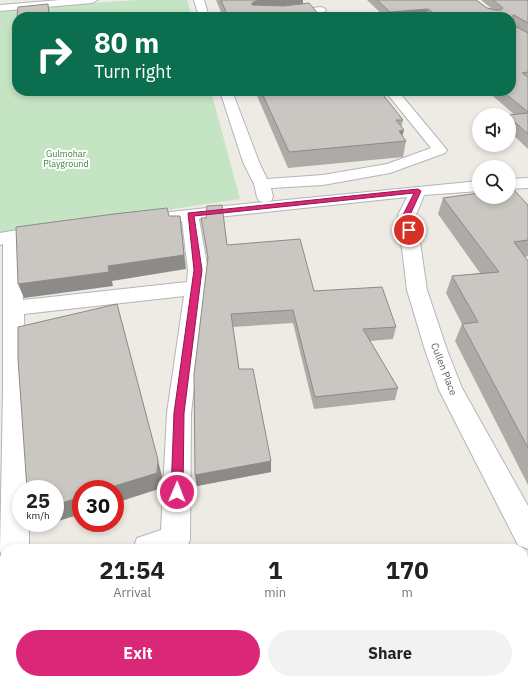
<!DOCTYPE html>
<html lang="en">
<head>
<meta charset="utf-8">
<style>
	body { margin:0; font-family:"IBM Plex Sans",sans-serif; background:#f2f2f2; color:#222; height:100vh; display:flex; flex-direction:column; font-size:15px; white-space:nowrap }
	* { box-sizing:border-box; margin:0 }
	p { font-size:13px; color:#767676 }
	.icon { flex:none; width:22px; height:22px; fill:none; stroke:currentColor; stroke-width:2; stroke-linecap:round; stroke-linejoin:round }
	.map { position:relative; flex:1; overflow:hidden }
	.drawer { position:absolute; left:0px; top:544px; width:528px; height:140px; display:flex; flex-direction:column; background:#fff; border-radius:16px 16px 0 0; box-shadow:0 2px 6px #0003 }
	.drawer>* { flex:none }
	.guide { position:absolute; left:12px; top:12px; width:504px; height:84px; border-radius:16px; box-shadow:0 2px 6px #0003; background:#0b6e4f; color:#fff; overflow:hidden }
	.controls { position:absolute; left:472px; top:108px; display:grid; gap:8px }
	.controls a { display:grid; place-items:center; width:44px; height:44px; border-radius:50%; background:#fff; box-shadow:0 2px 6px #0003; font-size:20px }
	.speed { position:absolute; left:12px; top:480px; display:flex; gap:8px; font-size:20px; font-weight:700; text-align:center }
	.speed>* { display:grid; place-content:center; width:52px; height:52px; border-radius:50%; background:#fff; box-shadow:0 2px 6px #0003; line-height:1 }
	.speed small { font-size:10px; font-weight:400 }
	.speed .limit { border:6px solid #d22; background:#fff; color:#111 }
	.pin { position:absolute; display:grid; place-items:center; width:34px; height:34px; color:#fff; margin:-17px; border:2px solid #fff; border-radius:50%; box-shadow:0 1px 4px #0007 }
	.me { position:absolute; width:44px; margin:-22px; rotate:1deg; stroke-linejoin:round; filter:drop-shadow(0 0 3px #0008) }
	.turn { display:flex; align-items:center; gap:14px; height:84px; padding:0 16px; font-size:18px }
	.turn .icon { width:52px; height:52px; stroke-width:2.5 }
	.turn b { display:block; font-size:28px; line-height:34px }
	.eta { display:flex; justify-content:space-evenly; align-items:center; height:68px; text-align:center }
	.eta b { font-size:24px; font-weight:800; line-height:28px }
	.primary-button { display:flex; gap:8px; margin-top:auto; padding:8px 16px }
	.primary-button a { flex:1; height:46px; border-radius:24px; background:#db2777; color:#fff; font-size:16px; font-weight:800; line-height:46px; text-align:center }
	.primary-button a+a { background:#f2f2f2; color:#222 }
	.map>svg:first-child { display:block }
	.green { fill:#c5e4c3 }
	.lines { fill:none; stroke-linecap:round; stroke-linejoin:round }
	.minor-casing { stroke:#b2b5b9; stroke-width:2 }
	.major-casing { stroke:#e8bc64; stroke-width:2 }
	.minor { fill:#fff; fill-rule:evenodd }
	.major { fill:#f9eaae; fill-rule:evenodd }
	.wall { fill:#aeaaa7 }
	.shaded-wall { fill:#8d8b88 }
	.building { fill:#cac6c2; stroke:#8d8b88 }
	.route { fill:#db2777; stroke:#8e194d }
	.labels { text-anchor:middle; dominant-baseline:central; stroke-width:4; stroke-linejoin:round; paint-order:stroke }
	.far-park-label { font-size:9px; fill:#3c843c; stroke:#fff }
	.street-label { font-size:10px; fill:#5d6064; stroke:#fff }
</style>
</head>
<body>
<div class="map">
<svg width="528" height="684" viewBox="0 0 528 684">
	<rect width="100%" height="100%" fill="#eeebe5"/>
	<!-- green -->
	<path class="green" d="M 138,0 L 187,0 L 192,17 L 17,17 L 17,91 L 211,91 L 240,199 L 0,235 L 0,9 Z"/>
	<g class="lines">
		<defs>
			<g id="minor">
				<path d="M 60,0 L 97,0 L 92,3 L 0,11 L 0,5 Z"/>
				<path d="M 194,0 L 204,0 L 209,17 L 199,17 Z"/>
				<path d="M 321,7 L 324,8 L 326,10 L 324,12 L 284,17 L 253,17 L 258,14 Z"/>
				<path d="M 220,91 L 232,91 L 259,162 L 267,179 L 323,175 L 387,164 L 431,148 L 385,91 L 398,91 L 447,150 L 445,153 L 390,173 L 323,185 L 271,188 L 273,197 L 271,201 L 266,202 L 479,181 L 479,191 L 424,195 L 416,215 L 427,290 L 447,350 L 462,388 L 528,506 L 528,549 L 518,545 L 439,390 L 425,350 L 407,290 L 398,215 L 407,197 L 199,219 L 208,270 L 191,413 L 190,540 L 186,549 L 133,549 L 137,538 L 161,530 L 167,413 L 184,296 L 24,314 L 28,489 L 21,489 L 21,523 L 29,523 L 29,549 L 5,549 L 5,560 L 3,560 L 0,551 L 3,391 L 3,244 L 0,245 L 0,233 L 46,225 L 52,226 L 55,230 L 52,234 L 21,240 L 23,300 L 187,282 L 188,270 L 182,221 L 148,224 L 142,223 L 139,219 L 142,215 L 264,202 L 259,201 L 257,197 L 254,184 L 243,162 Z"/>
				<path d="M 528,178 L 528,188 L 509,189 L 509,179 Z"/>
				<path d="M 5,578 L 5,610 L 0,612 L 0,580 Z"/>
			</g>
			<g id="major">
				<path d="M 523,603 L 528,605 L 528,637 L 523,635 Z"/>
				<path d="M 5,657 L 5,679 L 20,679 L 18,684 L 0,684 L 0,659 Z"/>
			</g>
		</defs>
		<!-- minor casing -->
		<use href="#minor" class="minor-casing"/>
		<!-- major casing -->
		<use href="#major" class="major-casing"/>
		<!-- minor -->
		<use href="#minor" class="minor"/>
		<!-- major -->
		<use href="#major" class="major"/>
	</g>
	<!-- wall -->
	<g class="wall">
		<path d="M 216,0 L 303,0 L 303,4 L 321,17 L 223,17 Z"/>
		<path d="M 367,0 L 476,0 L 487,8 L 491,8 L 481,0 L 528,0 L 528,149 L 509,131 L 509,115 L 515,115 L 487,91 L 511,91 L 511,17 L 385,17 Z"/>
		<path d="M 255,91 L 380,91 L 403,120 L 401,128 L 402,136 L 406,141 L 403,157 L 288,168 Z"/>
		<path d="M 443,198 L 528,205 L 528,256 L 525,257 L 528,261 L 528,485 L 455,341 L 462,324 L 446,293 L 452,276 L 480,273 L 438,214 Z"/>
		<path d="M 201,218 L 227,245 L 314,291 L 396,327 L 393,339 L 370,341 L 398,388 L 395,400 L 314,409 L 293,323 L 233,327 L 239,369 L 271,461 L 271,472 L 197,486 L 195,475 L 208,261 L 203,230 Z"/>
	</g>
	<!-- shaded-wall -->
	<g class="shaded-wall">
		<path d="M 258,0 L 303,0 L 303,8 L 252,17 L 252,3 Z"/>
		<path d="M 48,4 L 49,8 L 50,17 L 49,17 Z"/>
		<path d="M 428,9 L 426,17 L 389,17 L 390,12 Z"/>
		<path d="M 404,130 L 401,141 L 399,131 Z"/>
		<path d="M 180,216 L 186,269 L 112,281 L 113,286 L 24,298 L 18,284 Z"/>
		<path d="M 117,304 L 162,476 L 162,488 L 115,503 L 115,489 L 105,489 Z"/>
		<path d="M 271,461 L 271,472 L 197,486 L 195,475 Z"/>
		<path d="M 81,497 L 81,514 L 55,522 L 55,505 Z"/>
		<path d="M 36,523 L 53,523 L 40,527 Z"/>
	</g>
	<!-- building -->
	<g class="building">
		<path d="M 221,0 L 260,0 L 258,0 L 252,3 L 252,5 L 284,6 L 309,3 L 321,17 L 228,17 Z"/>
		<path d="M 377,0 L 476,0 L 487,8 L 496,10 L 501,10 L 503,8 L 493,0 L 528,0 L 528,23 L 514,15 L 513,15 L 513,25 L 528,33 L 528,72 L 522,73 L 528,77 L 528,112 L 502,91 L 511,91 L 511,17 L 439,17 L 428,9 L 390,12 Z"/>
		<path d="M 48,4 L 49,17 L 17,17 L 18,7 Z"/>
		<path d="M 261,91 L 380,91 L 403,120 L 396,120 L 404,130 L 399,131 L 406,141 L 289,152 Z"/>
		<path d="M 528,113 L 528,134 L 509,117 L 509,115 Z"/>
		<path d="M 513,189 L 528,205 L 528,240 L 514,242 L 528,261 L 528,448 L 462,324 L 478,322 L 452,276 L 499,272 L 443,198 L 479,193 L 479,197 L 509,197 L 509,190 Z"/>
		<path d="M 222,205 L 227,245 L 300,239 L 314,291 L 382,287 L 396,327 L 363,329 L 398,388 L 315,397 L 293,310 L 231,314 L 239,369 L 253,369 L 271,461 L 195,475 L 194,375 L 208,257 L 201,218 L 206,218 L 207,206 Z"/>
		<path d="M 167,208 L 169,216 L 180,216 L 184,255 L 108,266 L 109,272 L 18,284 L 16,227 L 114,214 Z"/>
		<path d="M 117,304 L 158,460 L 157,473 L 105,489 L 81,489 L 81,497 L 55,505 L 55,489 L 27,489 L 18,359 L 18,327 Z"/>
	</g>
	<!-- route -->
	<path class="route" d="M 418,189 L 421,191 L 410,215 L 412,230 L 409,232 L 405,230 L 403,215 L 414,193 L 194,216 L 202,270 L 184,413 L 183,492 L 181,495 L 177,497 L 173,495 L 171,492 L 174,413 L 194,270 L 188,213 Z"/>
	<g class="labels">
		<!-- far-park labels -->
		<g class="far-park-label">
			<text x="66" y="153">Gulmohar<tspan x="66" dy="10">Playground</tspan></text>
		</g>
		<!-- street labels -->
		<g class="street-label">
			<text transform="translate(444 369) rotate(69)">Cullen Place</text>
		</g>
	</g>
</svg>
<div class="controls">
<a><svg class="icon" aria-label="sound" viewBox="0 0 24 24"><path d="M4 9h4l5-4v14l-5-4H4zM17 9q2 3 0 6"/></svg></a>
<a><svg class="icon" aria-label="search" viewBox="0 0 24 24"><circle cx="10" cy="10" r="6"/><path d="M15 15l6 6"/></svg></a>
</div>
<div class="speed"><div>25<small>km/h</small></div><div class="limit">30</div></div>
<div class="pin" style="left:409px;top:230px;background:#d93025"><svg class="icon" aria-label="arrive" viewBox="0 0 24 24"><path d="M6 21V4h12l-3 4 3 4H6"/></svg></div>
<svg class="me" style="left:177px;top:492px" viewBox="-20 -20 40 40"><circle r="17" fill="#db2777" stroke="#fff" stroke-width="3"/><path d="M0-11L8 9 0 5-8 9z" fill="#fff"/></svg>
<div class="guide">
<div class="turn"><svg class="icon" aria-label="right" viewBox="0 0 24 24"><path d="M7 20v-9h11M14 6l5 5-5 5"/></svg><div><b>80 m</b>Turn right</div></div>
</div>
<section class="drawer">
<div class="eta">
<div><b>21:54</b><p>Arrival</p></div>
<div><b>1</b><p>min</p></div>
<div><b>170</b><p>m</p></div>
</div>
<div class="primary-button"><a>Exit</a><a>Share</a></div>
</section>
</div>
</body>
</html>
